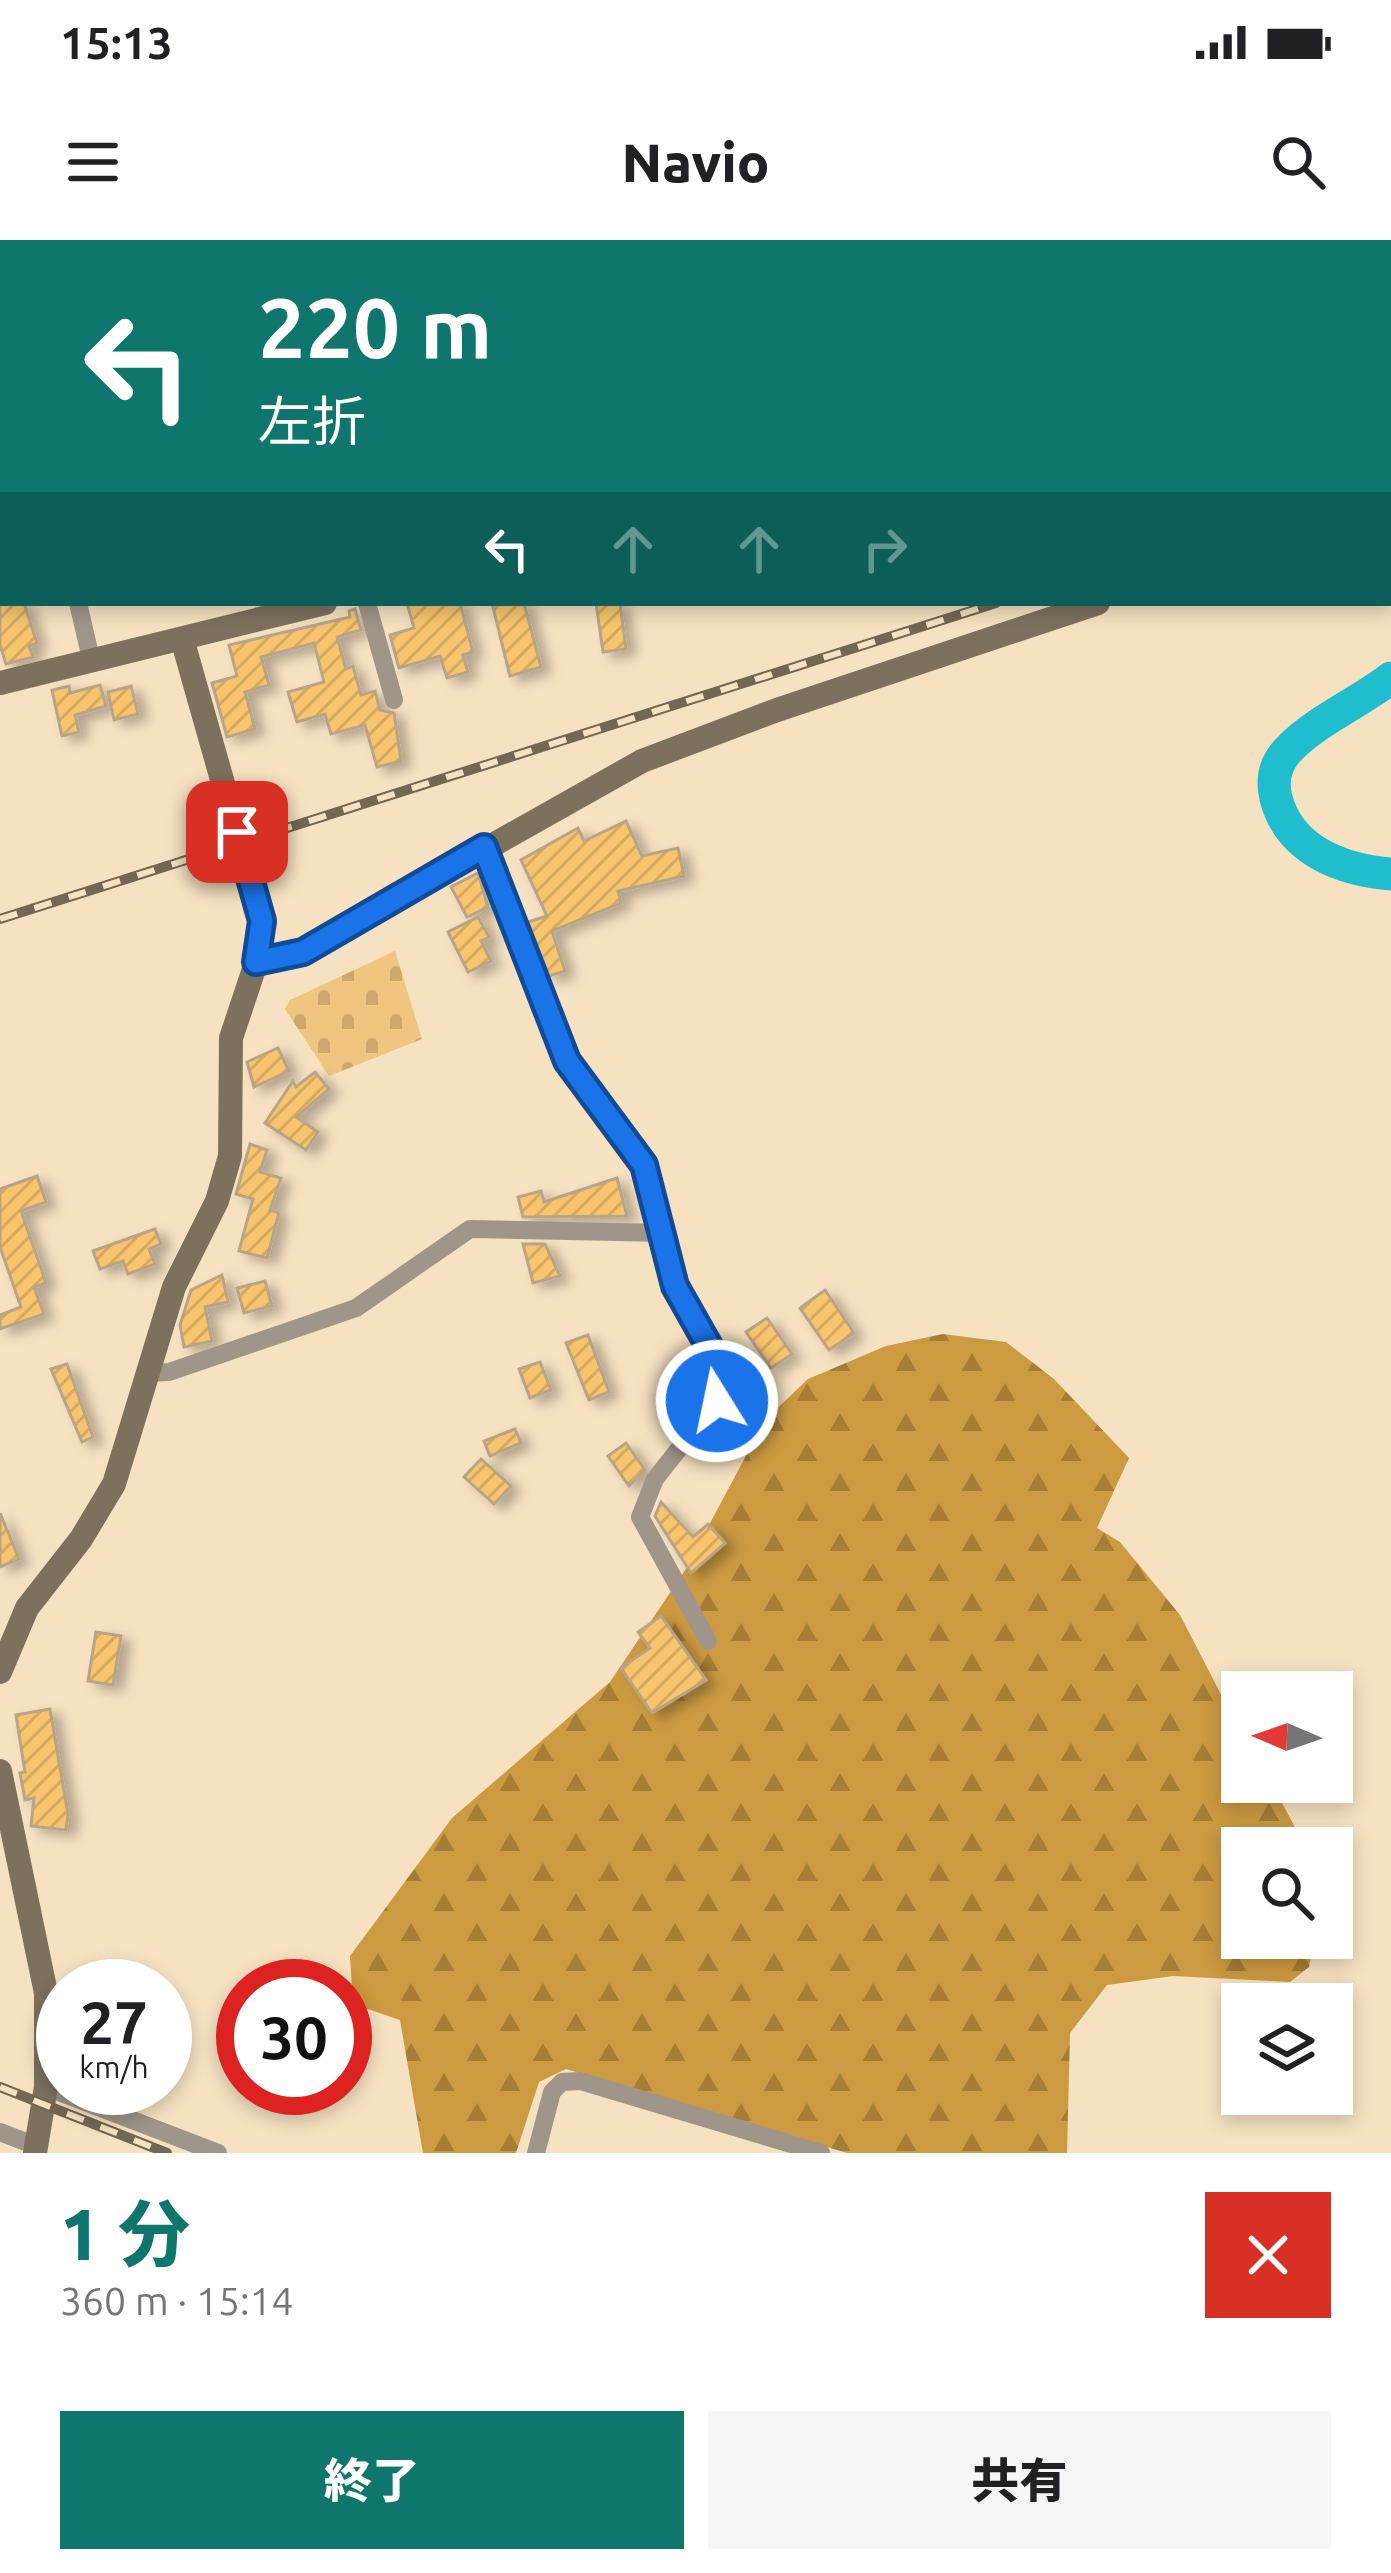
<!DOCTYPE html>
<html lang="ja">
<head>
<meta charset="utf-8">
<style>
	body { margin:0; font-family:Ubuntu,"Noto Sans JP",sans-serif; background:#f6f6f6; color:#202124; height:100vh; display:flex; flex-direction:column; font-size:45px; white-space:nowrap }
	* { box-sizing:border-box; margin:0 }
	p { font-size:39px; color:#757577 }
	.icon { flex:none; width:66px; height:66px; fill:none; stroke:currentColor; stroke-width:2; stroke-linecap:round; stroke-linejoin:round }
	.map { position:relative; height:1913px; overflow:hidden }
	.sheet { display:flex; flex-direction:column; background:#fff; flex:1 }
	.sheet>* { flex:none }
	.guide { position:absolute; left:0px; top:0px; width:1392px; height:366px; box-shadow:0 6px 18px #0003; background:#0f766e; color:#fff; overflow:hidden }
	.needle { width:78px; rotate:272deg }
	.controls { position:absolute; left:1221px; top:1431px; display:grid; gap:24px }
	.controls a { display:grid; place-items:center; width:132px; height:132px; border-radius:0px; background:#fff; box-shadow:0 6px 18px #0003; font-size:60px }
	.speed { position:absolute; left:36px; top:1719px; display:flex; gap:24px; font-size:60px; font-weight:700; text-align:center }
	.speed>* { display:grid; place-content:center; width:156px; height:156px; border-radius:50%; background:#fff; box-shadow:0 6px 18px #0003; line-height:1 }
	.speed small { font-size:30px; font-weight:400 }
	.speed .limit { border:18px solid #d22; background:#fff; color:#111 }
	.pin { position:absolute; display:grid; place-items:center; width:102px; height:102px; color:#fff; margin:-51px; border-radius:24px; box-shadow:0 6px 18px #0006 }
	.me { position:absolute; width:132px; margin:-66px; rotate:350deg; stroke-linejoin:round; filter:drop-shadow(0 0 9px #0008) }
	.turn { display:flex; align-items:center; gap:42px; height:252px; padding:0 60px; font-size:54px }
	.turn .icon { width:156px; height:156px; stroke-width:2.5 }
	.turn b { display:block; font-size:84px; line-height:102px }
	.lanes { display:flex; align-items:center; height:114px; padding:0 60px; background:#0003; justify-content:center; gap:60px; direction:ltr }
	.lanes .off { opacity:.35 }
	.round { display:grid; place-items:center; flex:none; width:126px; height:126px; border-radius:0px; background:#f6f6f6 }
	.summary { display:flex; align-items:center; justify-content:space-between; height:204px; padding:0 60px }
	h1 { font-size:72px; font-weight:800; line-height:90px; color:#0f766e }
	.action { display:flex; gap:24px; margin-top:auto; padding:24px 60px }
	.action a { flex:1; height:138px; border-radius:0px; background:#0f766e; color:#fff; font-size:48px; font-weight:800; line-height:138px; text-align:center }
	.action a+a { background:#f6f6f6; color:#202124 }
	.status { display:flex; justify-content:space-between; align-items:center; height:84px; padding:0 60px; background:#fff; direction:ltr }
	.status svg { height:33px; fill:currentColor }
	header { display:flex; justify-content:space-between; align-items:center; height:156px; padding:0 60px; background:#fff; font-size:54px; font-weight:800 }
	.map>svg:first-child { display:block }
	.forest { fill:url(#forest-firs) }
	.cemetery { fill:url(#cemetery-stones) }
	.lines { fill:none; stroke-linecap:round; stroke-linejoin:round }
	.river { stroke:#1fbdcd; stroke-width:33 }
	.building { fill:url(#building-hatch); stroke:#b8a486; stroke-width:3; filter:url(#shadow) }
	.street { stroke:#9f9689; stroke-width:18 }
	.secondary { stroke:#7d715e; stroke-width:24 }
	.rail-casing { stroke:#736653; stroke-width:10 }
	.rail { stroke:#f6e1c1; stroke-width:6; stroke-dasharray:18; stroke-linecap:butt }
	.route-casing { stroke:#114b97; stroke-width:30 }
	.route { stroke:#1a73e8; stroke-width:21 }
</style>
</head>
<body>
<div class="status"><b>15:13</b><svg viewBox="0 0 49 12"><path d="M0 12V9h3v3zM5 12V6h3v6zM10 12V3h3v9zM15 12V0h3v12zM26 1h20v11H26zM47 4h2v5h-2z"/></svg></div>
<header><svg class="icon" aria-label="menu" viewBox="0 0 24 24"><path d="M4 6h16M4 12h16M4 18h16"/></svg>Navio<svg class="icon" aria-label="search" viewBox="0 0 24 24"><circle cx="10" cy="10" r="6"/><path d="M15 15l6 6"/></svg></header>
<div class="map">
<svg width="1391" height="1913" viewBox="0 0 1391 1913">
	<defs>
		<pattern id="forest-firs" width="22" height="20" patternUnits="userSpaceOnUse" patternTransform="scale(3)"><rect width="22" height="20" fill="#cb9a41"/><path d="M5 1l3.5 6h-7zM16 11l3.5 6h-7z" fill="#a57d35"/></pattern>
		<pattern id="cemetery-stones" width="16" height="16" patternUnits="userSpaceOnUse" patternTransform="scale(3)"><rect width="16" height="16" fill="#f0c57f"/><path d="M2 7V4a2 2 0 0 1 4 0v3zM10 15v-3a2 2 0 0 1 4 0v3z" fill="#cea96d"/></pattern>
		<pattern id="building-hatch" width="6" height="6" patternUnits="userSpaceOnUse" patternTransform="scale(3)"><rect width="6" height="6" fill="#f8c56e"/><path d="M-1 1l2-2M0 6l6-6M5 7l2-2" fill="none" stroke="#d5a95f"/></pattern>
		<filter id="shadow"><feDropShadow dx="9" dy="5.5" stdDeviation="6" flood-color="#0004"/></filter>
	</defs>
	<rect width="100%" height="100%" fill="#f6e1c1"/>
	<!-- forest -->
	<path class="forest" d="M 943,1094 L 1006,1102 L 1054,1139 L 1129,1218 L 1097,1288 L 1120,1302 L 1180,1375 L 1242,1495 L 1242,1542 L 1271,1542 L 1306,1608 L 1242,1608 L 1242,1698 L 1315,1698 L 1309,1727 L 1290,1742 L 1173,1736 L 1107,1745 L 1070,1793 L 1067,1913 L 847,1913 L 566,1829 L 539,1842 L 516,1913 L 423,1913 L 400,1780 L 353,1764 L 350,1716 L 452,1578 L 610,1442 L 684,1332 L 765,1180 L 808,1139 L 886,1106 Z"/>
	<!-- cemetery -->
	<path class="cemetery" d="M 395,711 L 422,799 L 329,836 L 285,769 L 290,760 Z"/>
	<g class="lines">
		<!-- river -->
		<path class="river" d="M 1391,438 C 1360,462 1318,480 1291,507 C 1276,521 1271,538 1276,558 C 1289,610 1341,630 1391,634"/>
	</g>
	<!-- building -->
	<g class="building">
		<path d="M 0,363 L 24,363 L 37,403 L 29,406 L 33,417 L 6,424 L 0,405 Z"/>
		<path d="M 407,363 L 460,363 L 473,412 L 463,415 L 468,432 L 447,438 L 440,416 L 399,428 L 390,395 L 414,388 Z"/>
		<path d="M 492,363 L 524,363 L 541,427 L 510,436 Z"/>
		<path d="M 596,363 L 620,363 L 626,409 L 603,412 Z"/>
		<path d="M 355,369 L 361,390 L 337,397 L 346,429 L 353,426 L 361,455 L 375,451 L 380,470 L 394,473 L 401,521 L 377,527 L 365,485 L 331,494 L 325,474 L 297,482 L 288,452 L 324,442 L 314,403 L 261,417 L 269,445 L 245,452 L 255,489 L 227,497 L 212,443 L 237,436 L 229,405 L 350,377 L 349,371 Z"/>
		<path d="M 100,445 L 106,466 L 75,475 L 79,492 L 62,496 L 52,450 L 69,446 L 70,453 Z"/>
		<path d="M 131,446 L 138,474 L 114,480 L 108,452 Z"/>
		<path d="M 626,581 L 642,616 L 678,608 L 684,636 L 618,651 L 621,663 L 552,691 L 565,731 L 549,736 L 528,682 L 547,676 L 521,620 L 578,588 L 584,601 Z"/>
		<path d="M 478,633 L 488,667 L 467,677 L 451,647 Z"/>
		<path d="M 478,677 L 489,697 L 481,701 L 491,721 L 468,732 L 448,692 Z"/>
		<path d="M 278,808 L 289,831 L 254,847 L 247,822 Z"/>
		<path d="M 315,832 L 329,849 L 296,877 L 318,892 L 306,910 L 265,883 L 293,841 L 296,847 Z"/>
		<path d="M 250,904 L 267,910 L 260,932 L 281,938 L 270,970 L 279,973 L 267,1018 L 239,1011 L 253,959 L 236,954 Z"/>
		<path d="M 37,936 L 46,962 L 21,971 L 46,1043 L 34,1047 L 44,1074 L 0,1089 L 0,1075 L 21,1067 L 0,1007 L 0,949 Z"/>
		<path d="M 617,938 L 627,976 L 523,977 L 518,957 L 541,951 L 544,962 Z"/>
		<path d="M 155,989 L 161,1004 L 149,1009 L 155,1024 L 128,1034 L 123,1021 L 100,1029 L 93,1011 Z"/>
		<path d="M 523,1004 L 545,1004 L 560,1036 L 533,1043 Z"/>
		<path d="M 222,1035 L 228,1062 L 205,1067 L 212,1101 L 184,1107 L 180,1085 L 191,1050 Z"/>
		<path d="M 265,1041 L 272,1066 L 244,1073 L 237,1048 Z"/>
		<path d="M 825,1050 L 854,1093 L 829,1110 L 800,1068 Z"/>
		<path d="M 767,1078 L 792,1114 L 771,1128 L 746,1092 Z"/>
		<path d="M 588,1095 L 609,1152 L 589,1160 L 566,1103 Z"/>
		<path d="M 540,1122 L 551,1150 L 530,1158 L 519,1129 Z"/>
		<path d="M 67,1124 L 93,1197 L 82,1202 L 51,1129 Z"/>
		<path d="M 515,1189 L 521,1203 L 490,1216 L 484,1201 Z"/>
		<path d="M 626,1203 L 645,1230 L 629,1246 L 608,1216 Z"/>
		<path d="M 481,1219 L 511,1246 L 494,1264 L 464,1237 Z"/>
		<path d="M 661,1262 L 693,1297 L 708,1284 L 725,1303 L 691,1333 L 655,1276 Z"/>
		<path d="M 0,1273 L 19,1319 L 0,1327 Z"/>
		<path d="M 661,1376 L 706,1440 L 652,1473 L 621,1428 L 650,1408 L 638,1392 Z"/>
		<path d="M 96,1392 L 121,1396 L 113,1445 L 88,1441 Z"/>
		<path d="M 50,1469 L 68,1574 L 66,1590 L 31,1586 L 34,1558 L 25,1560 L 20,1533 L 25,1532 L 16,1475 Z"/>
	</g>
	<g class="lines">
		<!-- street -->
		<g class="street">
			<path d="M 1123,3 L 1123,0"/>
			<path d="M 0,46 L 3,46"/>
			<path d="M 0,213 L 3,212"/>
			<path d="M 78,363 L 92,423"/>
			<path d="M 367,363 L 394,460"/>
			<path d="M 484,607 L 567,821 L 644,925 L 675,1046 L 718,1122 L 717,1161 L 655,1239 L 640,1277 L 708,1401"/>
			<path d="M 146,1133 L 169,1132 L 356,1068 L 470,989 L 664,993"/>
			<path d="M 46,1847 L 218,1913"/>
			<path d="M 0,1892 L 36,1906"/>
			<path d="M 536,1913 L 552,1852 L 562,1842 L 580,1841 L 821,1913"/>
		</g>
		<!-- secondary -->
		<g class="secondary">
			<path d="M 1389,185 L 1391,184"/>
			<path d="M 1389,274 L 1391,273"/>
			<path d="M 0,443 L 325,363"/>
			<path d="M 256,722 L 303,712 L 642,521 L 777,470 L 1098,363"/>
			<path d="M 0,1432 L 27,1368 L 81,1299 L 114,1244 L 174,1047 L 217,961 L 230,916 L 231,798 L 260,711 L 262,681 L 183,402"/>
			<path d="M 0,1531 L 46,1753 L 46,1847 L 35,1913"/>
		</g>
		<defs>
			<g id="rail">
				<path d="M 1389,225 L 1391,224"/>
				<path d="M 0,679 L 996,363"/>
				<path d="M 0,1847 L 167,1913"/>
			</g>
		</defs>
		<!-- rail casing -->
		<use href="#rail" class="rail-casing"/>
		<!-- rail -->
		<use href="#rail" class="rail"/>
	</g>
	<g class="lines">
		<defs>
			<path id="route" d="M 237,592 L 262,681 L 256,722 L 303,712 L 484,607 L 567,821 L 644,925 L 675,1046 L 718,1122 L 717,1161"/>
		</defs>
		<!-- route casing -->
		<use href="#route" class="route-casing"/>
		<!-- route -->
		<use href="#route" class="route"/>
	</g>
</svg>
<div class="controls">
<a><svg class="needle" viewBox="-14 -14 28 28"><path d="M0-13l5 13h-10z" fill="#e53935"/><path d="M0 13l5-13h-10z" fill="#757577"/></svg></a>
<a><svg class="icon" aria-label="search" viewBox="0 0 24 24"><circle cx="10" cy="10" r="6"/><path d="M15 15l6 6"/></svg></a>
<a><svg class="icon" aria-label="layers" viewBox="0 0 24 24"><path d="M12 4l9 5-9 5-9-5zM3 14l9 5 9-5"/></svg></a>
</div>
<div class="speed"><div>27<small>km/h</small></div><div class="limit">30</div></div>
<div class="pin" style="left:237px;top:592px;background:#d93025"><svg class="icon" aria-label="arrive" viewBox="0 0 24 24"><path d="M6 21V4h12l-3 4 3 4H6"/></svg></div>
<svg class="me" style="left:717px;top:1161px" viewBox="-20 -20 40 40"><circle r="17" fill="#1a73e8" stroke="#fff" stroke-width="3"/><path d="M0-11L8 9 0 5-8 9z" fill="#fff"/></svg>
<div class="guide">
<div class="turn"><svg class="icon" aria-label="left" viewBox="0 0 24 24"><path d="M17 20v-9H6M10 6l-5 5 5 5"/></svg><div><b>220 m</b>左折</div></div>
<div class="lanes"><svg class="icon" aria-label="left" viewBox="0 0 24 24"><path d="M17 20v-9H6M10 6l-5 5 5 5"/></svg><svg class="icon off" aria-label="ahead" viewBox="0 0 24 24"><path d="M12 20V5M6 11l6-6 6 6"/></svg><svg class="icon off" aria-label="ahead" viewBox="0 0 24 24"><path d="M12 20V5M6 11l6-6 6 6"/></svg><svg class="icon off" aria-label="right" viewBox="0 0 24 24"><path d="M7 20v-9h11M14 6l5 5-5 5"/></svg></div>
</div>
</div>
<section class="sheet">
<div class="summary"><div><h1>1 分</h1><p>360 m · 15:14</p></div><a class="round" style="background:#d93025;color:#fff"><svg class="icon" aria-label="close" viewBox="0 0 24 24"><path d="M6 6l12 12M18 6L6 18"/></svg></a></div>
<div class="action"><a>終了</a><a>共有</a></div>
</section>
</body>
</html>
